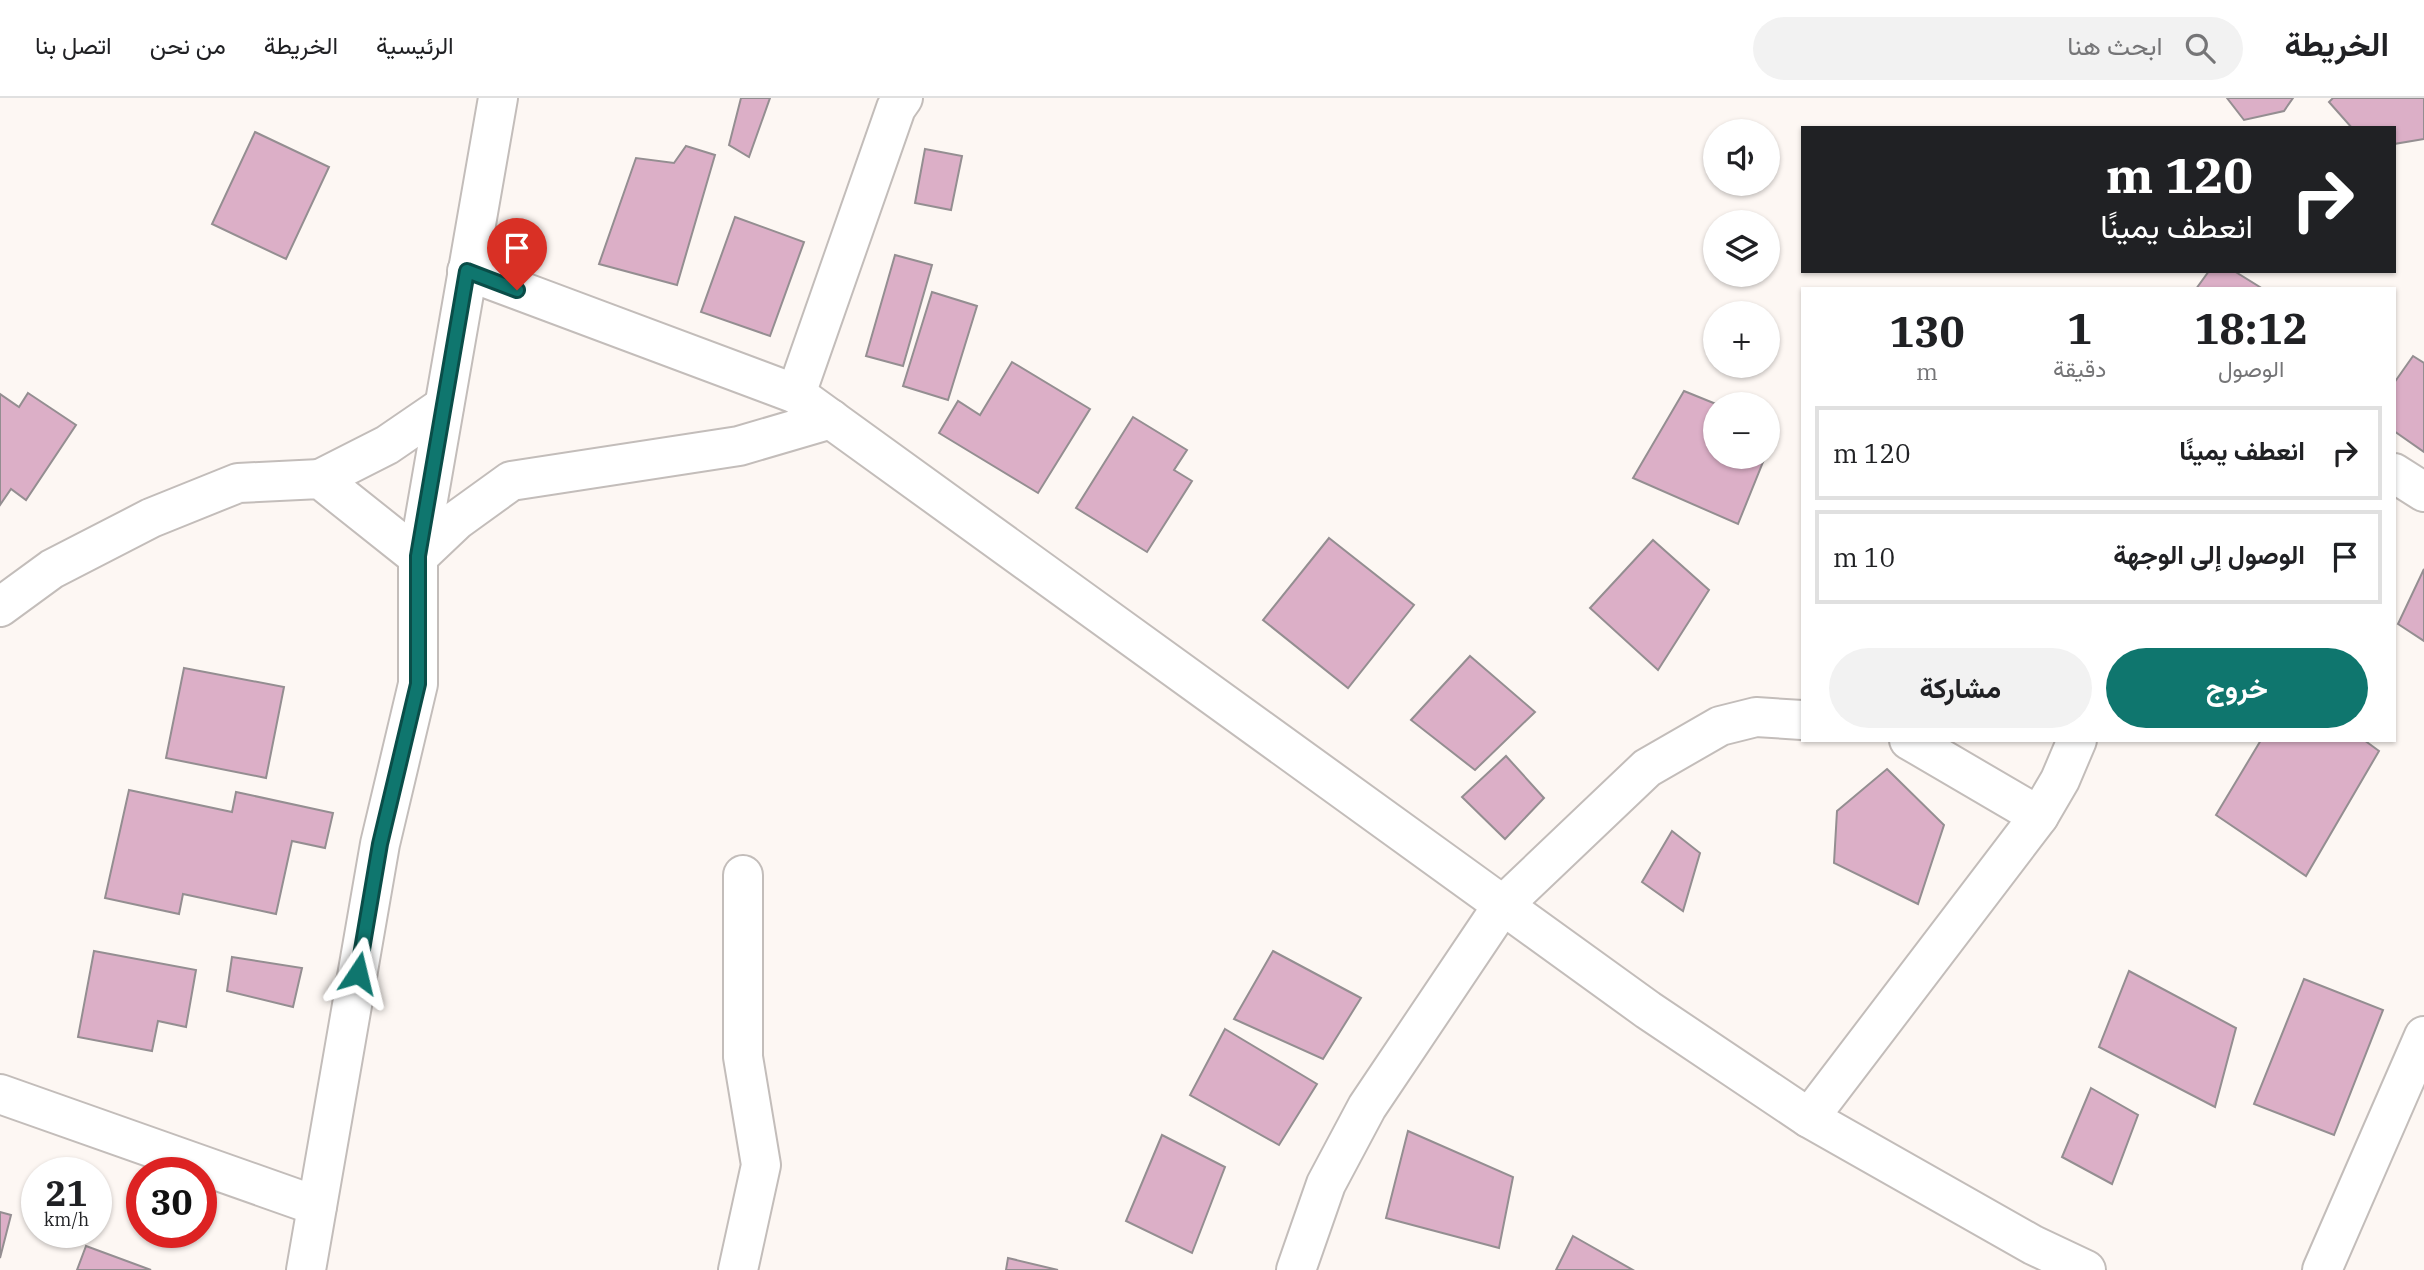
<!DOCTYPE html>
<html lang="ar">
<head>
<meta charset="utf-8">
<style>
	body { margin:0; font-family:"IBM Plex Serif",Vazirmatn,serif; background:#f2f2f2; color:#202124; direction:rtl; height:100vh; display:flex; flex-direction:column; font-size:26px; white-space:nowrap }
	* { box-sizing:border-box; margin:0 }
	p { font-size:23px; color:#757577 }
	.icon { flex:none; width:38px; height:38px; fill:none; stroke:currentColor; stroke-width:2; stroke-linecap:round; stroke-linejoin:round }
	.map { position:relative; flex:1; overflow:hidden; direction:ltr }
	.panel { position:absolute; left:1801px; top:189px; width:595px; height:455px; display:flex; flex-direction:column; background:#fff; border-radius:0px; box-shadow:0 2px 5px #0004; direction:rtl }
	.panel>* { flex:none }
	.banner { position:absolute; left:1801px; top:28px; width:595px; height:147px; border-radius:0px; box-shadow:0 2px 5px #0004; direction:rtl; background:#202124; color:#fff; overflow:hidden }
	.fabs { position:absolute; left:1703px; top:21px; display:grid; gap:14px }
	.fabs a { display:grid; place-items:center; width:77px; height:77px; border-radius:50%; background:#fff; box-shadow:0 2px 5px #0004; font-size:35px }
	.speed { position:absolute; left:21px; top:1059px; display:flex; gap:14px; font-size:35px; font-weight:700; text-align:center }
	.speed>* { display:grid; place-content:center; width:91px; height:91px; border-radius:50%; background:#fff; box-shadow:0 2px 5px #0004; line-height:1 }
	.speed small { font-size:18px; font-weight:400 }
	.speed .limit { border:10px solid #d22; background:#fff; color:#111 }
	.pin { position:absolute; display:grid; place-items:center; width:60px; height:60px; color:#fff; margin:-72px -30px; border-radius:50% 50% 50% 0; rotate:-45deg; box-shadow:0 0 7px #0007 }
	.pin .icon { rotate:45deg }
	.me { position:absolute; width:77px; margin:-38px; rotate:10deg; stroke-linejoin:round; filter:drop-shadow(0 0 5px #0008) }
	.turn { display:flex; align-items:center; gap:24px; height:147px; padding:0 28px; font-size:32px }
	.turn .icon { width:91px; height:91px; stroke-width:2.5 }
	.turn b { display:block; font-size:49px; line-height:60px }
	.eta { display:flex; justify-content:space-evenly; align-items:center; height:119px; text-align:center }
	.eta b { font-size:42px; font-weight:700; line-height:49px }
	.action { display:flex; gap:14px; margin-top:auto; padding:14px 28px }
	.action a { flex:1; height:80px; border-radius:42px; background:#0f766e; color:#fff; font-size:28px; font-weight:700; line-height:80px; text-align:center }
	.action a+a { background:#f2f2f2; color:#202124 }
	ul { padding:0; list-style:none }
	li { display:flex; align-items:center; gap:21px; height:94px; margin:0 14px 10px; padding:0 14px; border:4px solid #e0e0e0; border-radius:0px }
	li div { flex:1 }
	li b { display:block; font-size:26px }
	li em { font-style:normal }
	header { display:flex; align-items:center; gap:42px; box-sizing:border-box; height:98px; padding:0 35px; background:#fff; border-bottom:2px solid #e0e0e0 }
	header strong { font-size:33px }
	nav { display:flex; gap:38px; margin-inline-start:auto; font-size:24px }
	.search { width:490px; height:63px; background:#f2f2f2; display:flex; align-items:center; gap:18px; box-sizing:border-box; padding:0 24px; border-radius:38px; color:#757577; font-size:26px }
	.map>svg:first-child { display:block }
	.building { fill:#dcafc7; stroke:#948e91; stroke-width:2 }
	.lines { fill:none; stroke-linecap:round; stroke-linejoin:round }
	.minor-casing { stroke:#c3bdba; stroke-width:42 }
	.minor { stroke:#fff; stroke-width:38 }
	.route-casing { stroke:#0a4d48; stroke-width:18 }
	.route { stroke:#0f766e; stroke-width:12 }
</style>
</head>
<body>
<header>
<strong>الخريطة</strong>
<div class="search"><svg class="icon" aria-label="search" viewBox="0 0 24 24"><circle cx="10" cy="10" r="6"/><path d="M15 15l6 6"/></svg>ابحث هنا</div>
<nav><a>الرئيسية</a><a>الخريطة</a><a>من نحن</a><a>اتصل بنا</a></nav>
</header>
<div class="map">
<svg width="2424" height="1172" viewBox="0 0 2424 1172">
	<rect width="100%" height="100%" fill="#fdf7f3"/>
	<!-- building -->
	<g class="building">
		<path d="M 741,0 L 770,0 L 749,59 L 729,47 Z"/>
		<path d="M 2227,0 L 2293,0 L 2284,13 L 2244,22 Z"/>
		<path d="M 2333,0 L 2424,0 L 2424,41 L 2394,46 L 2394,30 L 2352,30 L 2329,4 Z"/>
		<path d="M 255,34 L 329,69 L 286,161 L 212,126 Z"/>
		<path d="M 686,48 L 715,57 L 677,187 L 599,166 L 636,60 L 674,65 Z"/>
		<path d="M 925,51 L 962,58 L 951,112 L 915,105 Z"/>
		<path d="M 735,119 L 804,144 L 770,238 L 701,214 Z"/>
		<path d="M 895,157 L 932,167 L 903,268 L 866,258 Z"/>
		<path d="M 2209,173 L 2234,173 L 2263,191 L 2196,191 Z"/>
		<path d="M 932,194 L 977,208 L 948,302 L 903,288 Z"/>
		<path d="M 2413,258 L 2424,265 L 2424,354 L 2394,333 L 2394,285 Z"/>
		<path d="M 1012,264 L 1090,311 L 1038,395 L 939,335 L 958,303 L 980,317 Z"/>
		<path d="M 1684,293 L 1716,306 L 1715,359 L 1765,359 L 1738,426 L 1633,380 Z"/>
		<path d="M 28,295 L 76,327 L 26,402 L 11,391 L 0,407 L 0,296 L 19,309 Z"/>
		<path d="M 1133,319 L 1187,352 L 1174,372 L 1192,383 L 1147,454 L 1076,410 Z"/>
		<path d="M 1768,328 L 1775,331 L 1768,351 Z"/>
		<path d="M 1329,440 L 1414,507 L 1348,590 L 1263,522 Z"/>
		<path d="M 1653,442 L 1709,492 L 1658,572 L 1590,510 Z"/>
		<path d="M 2424,471 L 2424,543 L 2398,526 Z"/>
		<path d="M 1470,558 L 1535,614 L 1475,672 L 1411,622 Z"/>
		<path d="M 184,570 L 284,589 L 266,680 L 166,660 Z"/>
		<path d="M 2261,642 L 2364,642 L 2379,653 L 2306,778 L 2216,717 Z"/>
		<path d="M 1506,658 L 1544,700 L 1505,741 L 1462,699 Z"/>
		<path d="M 1887,671 L 1944,727 L 1918,806 L 1834,765 L 1837,713 Z"/>
		<path d="M 129,692 L 232,714 L 236,694 L 333,715 L 325,750 L 292,743 L 276,816 L 183,796 L 179,816 L 105,800 Z"/>
		<path d="M 1672,733 L 1700,755 L 1683,813 L 1642,784 Z"/>
		<path d="M 94,853 L 196,872 L 186,929 L 158,923 L 152,953 L 78,939 Z"/>
		<path d="M 1273,853 L 1361,900 L 1323,961 L 1234,921 Z"/>
		<path d="M 232,859 L 302,870 L 293,909 L 227,893 Z"/>
		<path d="M 2129,873 L 2236,930 L 2215,1009 L 2099,949 Z"/>
		<path d="M 2304,881 L 2383,912 L 2334,1037 L 2254,1006 Z"/>
		<path d="M 1225,931 L 1317,986 L 1279,1047 L 1190,997 Z"/>
		<path d="M 2091,990 L 2138,1017 L 2112,1086 L 2062,1059 Z"/>
		<path d="M 1408,1033 L 1513,1079 L 1499,1150 L 1386,1120 Z"/>
		<path d="M 1162,1037 L 1225,1069 L 1192,1155 L 1126,1123 Z"/>
		<path d="M 0,1114 L 11,1117 L 0,1160 Z"/>
		<path d="M 1573,1138 L 1633,1172 L 1556,1172 Z"/>
		<path d="M 86,1148 L 151,1172 L 77,1172 Z"/>
		<path d="M 1008,1160 L 1058,1172 L 1006,1172 Z"/>
	</g>
	<g class="lines">
		<defs>
			<g id="minor">
				<path d="M 467,173 L 796,296 L 1648,912 L 1809,1020 L 2033,1147 L 2086,1172"/>
				<path d="M 796,296 L 896,10 L 903,0"/>
				<path d="M 2394,375 L 2424,394"/>
				<path d="M 320,381 L 387,347 L 444,308"/>
				<path d="M 0,509 L 52,471 L 151,420 L 238,385 L 320,381 L 418,459 L 457,422 L 511,383 L 739,348 L 831,321"/>
				<path d="M 1909,642 L 2039,718 L 2060,682 L 2077,642"/>
				<path d="M 0,996 L 317,1108"/>
				<path d="M 1809,1020 L 2039,718"/>
				<path d="M 306,1172 L 380,746 L 418,586 L 418,459 L 498,0"/>
				<path d="M 738,1172 L 761,1067 L 743,959 L 743,777"/>
				<path d="M 1296,1172 L 1326,1086 L 1367,1009 L 1502,808 L 1647,670 L 1720,628 L 1756,619 L 1802,622"/>
				<path d="M 2322,1172 L 2424,938"/>
			</g>
		</defs>
		<!-- minor casing -->
		<use href="#minor" class="minor-casing"/>
		<!-- minor -->
		<use href="#minor" class="minor"/>
	</g>
	<g class="lines">
		<defs>
			<path id="route" d="M 358,875 L 380,746 L 418,586 L 418,458 L 467,173 L 517,192"/>
		</defs>
		<!-- route casing -->
		<use href="#route" class="route-casing"/>
		<!-- route -->
		<use href="#route" class="route"/>
	</g>
</svg>
<div class="fabs">
<a><svg class="icon" aria-label="sound" viewBox="0 0 24 24"><path d="M4 9h4l5-4v14l-5-4H4zM17 9q2 3 0 6"/></svg></a>
<a><svg class="icon" aria-label="layers" viewBox="0 0 24 24"><path d="M12 4l9 5-9 5-9-5zM3 14l9 5 9-5"/></svg></a>
<a>+</a>
<a>−</a>
</div>
<div class="speed"><div>21<small>km/h</small></div><div class="limit">30</div></div>
<div class="pin" style="left:517px;top:192px;background:#d93025"><svg class="icon" aria-label="arrive" viewBox="0 0 24 24"><path d="M6 21V4h12l-3 4 3 4H6"/></svg></div>
<svg class="me" style="left:358px;top:875px" viewBox="-20 -20 40 40"><path d="M0-17L14 15 0 8-14 15z" fill="#0f766e" stroke="#fff" stroke-width="4"/></svg>
<div class="banner">
<div class="turn"><svg class="icon" aria-label="right" viewBox="0 0 24 24"><path d="M7 20v-9h11M14 6l5 5-5 5"/></svg><div><b>120 m</b>انعطف يمينًا</div></div>
</div>
<section class="panel">
<div class="eta">
<div><b>18:12</b><p>الوصول</p></div>
<div><b>1</b><p>دقيقة</p></div>
<div><b>130</b><p>m</p></div>
</div>
<ul>
<li><svg class="icon" aria-label="right" viewBox="0 0 24 24"><path d="M7 20v-9h11M14 6l5 5-5 5"/></svg><div><b>انعطف يمينًا</b></div><em>120 m</em></li>
<li><svg class="icon" aria-label="arrive" viewBox="0 0 24 24"><path d="M6 21V4h12l-3 4 3 4H6"/></svg><div><b>الوصول إلى الوجهة</b></div><em>10 m</em></li>
</ul>
<div class="action"><a>خروج</a><a>مشاركة</a></div>
</section>
</div>
</body>
</html>
